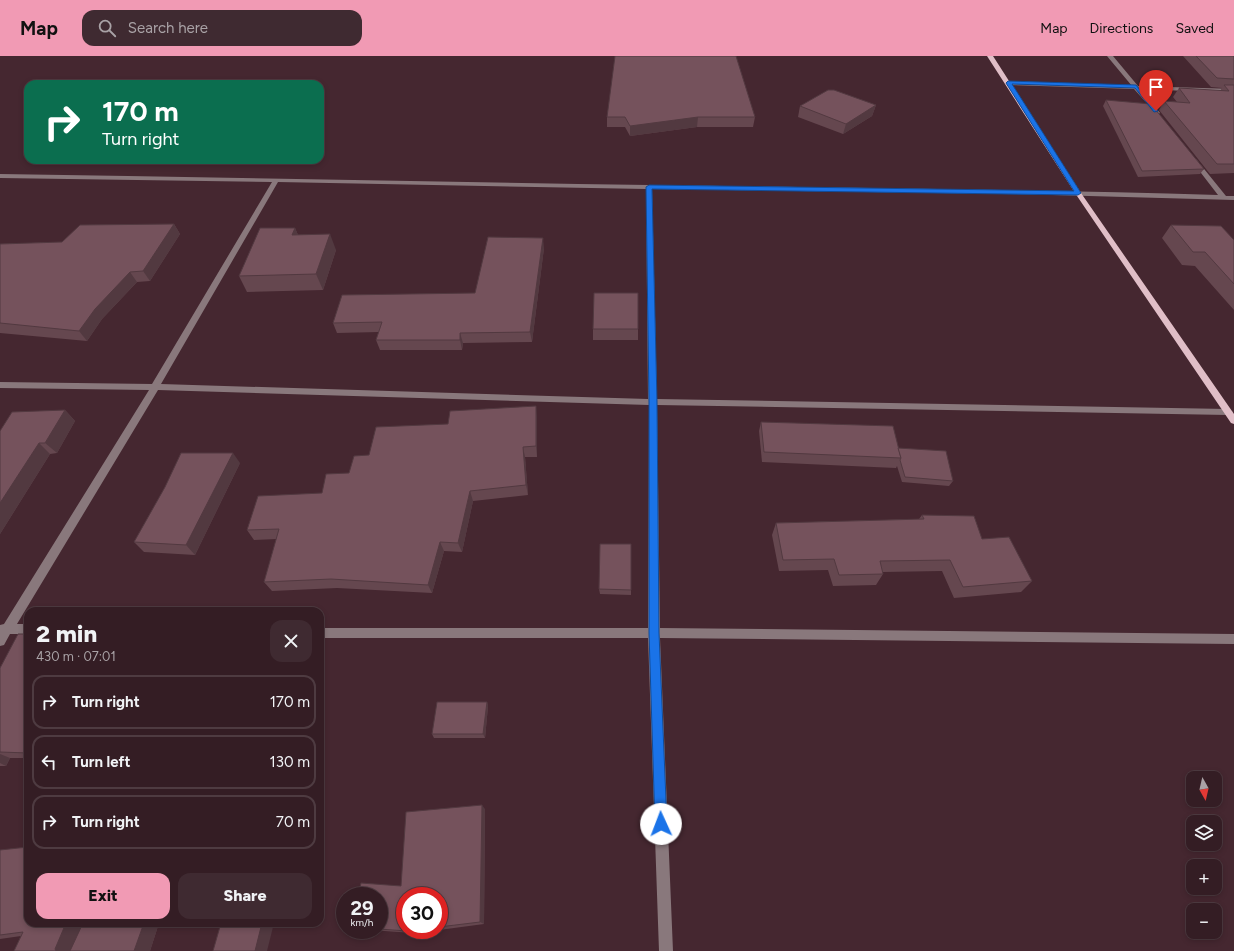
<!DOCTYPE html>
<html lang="en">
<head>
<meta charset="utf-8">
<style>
	body { margin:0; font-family:Figtree,sans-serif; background:#3f2a31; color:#f1f3f6; height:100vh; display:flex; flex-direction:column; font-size:15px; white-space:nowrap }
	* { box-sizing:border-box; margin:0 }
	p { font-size:13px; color:#a9a2a6 }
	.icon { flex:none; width:22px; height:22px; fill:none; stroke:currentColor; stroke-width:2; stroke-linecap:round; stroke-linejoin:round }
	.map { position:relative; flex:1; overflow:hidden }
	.panel { position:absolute; left:24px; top:551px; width:300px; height:320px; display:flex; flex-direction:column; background:#341d24; border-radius:12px; box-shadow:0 2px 6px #0003,0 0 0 1px #4e3b41 }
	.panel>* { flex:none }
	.guide { position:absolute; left:24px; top:24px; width:300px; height:84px; border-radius:12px; box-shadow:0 2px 6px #0003,0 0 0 1px #4e3b41; background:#0b6e4f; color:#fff; overflow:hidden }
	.needle { width:26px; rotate:172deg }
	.tools { position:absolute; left:1186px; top:715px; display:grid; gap:8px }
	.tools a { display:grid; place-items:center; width:36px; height:36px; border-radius:8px; background:#341d24; box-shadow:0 2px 6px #0003,0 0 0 1px #4e3b41; font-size:20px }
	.speed { position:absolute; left:336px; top:831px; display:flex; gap:8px; font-size:20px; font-weight:700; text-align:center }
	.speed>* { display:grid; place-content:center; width:52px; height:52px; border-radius:50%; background:#341d24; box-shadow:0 2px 6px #0003,0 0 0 1px #4e3b41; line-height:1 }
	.speed small { font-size:10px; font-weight:400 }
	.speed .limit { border:6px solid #d22; background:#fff; color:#111 }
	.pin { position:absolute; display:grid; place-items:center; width:34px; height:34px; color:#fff; margin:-41px -17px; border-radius:50% 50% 50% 0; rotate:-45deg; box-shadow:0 0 4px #0007 }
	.pin .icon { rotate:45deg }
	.me { position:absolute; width:44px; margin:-22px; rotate:358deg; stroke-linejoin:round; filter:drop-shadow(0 0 3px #0008) }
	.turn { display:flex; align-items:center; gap:14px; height:84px; padding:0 12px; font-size:18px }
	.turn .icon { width:52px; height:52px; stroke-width:2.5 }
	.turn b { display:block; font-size:28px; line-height:34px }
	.round { display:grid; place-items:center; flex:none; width:42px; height:42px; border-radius:12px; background:#3f2a31 }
	.headline { display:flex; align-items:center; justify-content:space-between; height:68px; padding:0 12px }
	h1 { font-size:24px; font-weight:800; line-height:30px }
	.primary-button { display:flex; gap:8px; margin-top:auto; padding:8px 12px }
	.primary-button a { flex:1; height:46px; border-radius:12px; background:#f19ab4; color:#111; font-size:16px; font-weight:800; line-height:46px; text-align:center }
	.primary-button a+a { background:#3f2a31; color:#f1f3f6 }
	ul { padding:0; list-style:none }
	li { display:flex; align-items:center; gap:12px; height:54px; margin:0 8px 6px; padding:0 4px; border:2px solid #4e3b41; border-radius:12px }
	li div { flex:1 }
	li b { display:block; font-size:15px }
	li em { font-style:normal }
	header { display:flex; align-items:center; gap:24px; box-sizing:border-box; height:56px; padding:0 20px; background:#f19ab4; color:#111 }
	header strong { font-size:19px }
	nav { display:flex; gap:22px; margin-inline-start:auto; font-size:14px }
	.search { width:280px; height:36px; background:#3f2a31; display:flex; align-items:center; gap:10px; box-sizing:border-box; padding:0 14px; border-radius:12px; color:#a9a2a6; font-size:15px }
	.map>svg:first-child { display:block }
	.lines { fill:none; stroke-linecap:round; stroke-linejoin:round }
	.minor { fill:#89787c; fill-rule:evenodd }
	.major { fill:#e0bec7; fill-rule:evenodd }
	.wall { fill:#65474f }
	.shaded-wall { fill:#523940 }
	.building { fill:#75525c; stroke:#523940 }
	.route { fill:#1a73e8; stroke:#114b97 }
</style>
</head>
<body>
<header>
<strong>Map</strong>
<div class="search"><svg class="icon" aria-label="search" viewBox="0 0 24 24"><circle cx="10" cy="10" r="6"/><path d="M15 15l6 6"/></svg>Search here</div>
<nav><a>Map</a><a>Directions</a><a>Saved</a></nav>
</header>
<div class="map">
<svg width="1234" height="895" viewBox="0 0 1234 895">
	<rect width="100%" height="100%" fill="#452730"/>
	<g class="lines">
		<!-- minor -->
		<g class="minor">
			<path d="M 1107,0 L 1113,0 L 1138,30 L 1234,33 L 1234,37 L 1140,33 L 1160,57 L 1157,59 L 1134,33 L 1008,29 L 1005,27 L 1008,25 L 1132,30 Z"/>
			<path d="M 1194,102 L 1196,103 L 1226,140 L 1234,140 L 1234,144 L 1015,138 L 652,133 L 657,343 L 1228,353 L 1233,356 L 1228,359 L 657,349 L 660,572 L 1234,578 L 1234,588 L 660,582 L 673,895 L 659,895 L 648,582 L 320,582 L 320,572 L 648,572 L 649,349 L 158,334 L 17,568 L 28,568 L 28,578 L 10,578 L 4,589 L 0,590 L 0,569 L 4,568 L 149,334 L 0,332 L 0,326 L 152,328 L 272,126 L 0,122 L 0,118 C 217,121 432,126 649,129 C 839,132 1029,133 1218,139 L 1191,104 ZM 278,126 L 646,133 L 648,343 L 161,328 Z"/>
		</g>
		<!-- major -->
		<path class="major" d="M 987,0 L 993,0 L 1081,137 L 1234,358 L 1234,368 L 1231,367 L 1075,137 Z"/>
	</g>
	<!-- wall -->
	<g class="wall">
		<path d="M 1183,0 L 1234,0 L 1234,117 L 1210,118 L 1159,54 L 1164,45 L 1177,46 L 1173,41 L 1179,32 L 1220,35 L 1222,32 L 1211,31 Z"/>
		<path d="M 1106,44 L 1204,113 L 1200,118 L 1138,121 L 1103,50 Z"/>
		<path d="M 876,49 L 872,60 L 843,78 L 798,61 L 800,50 Z"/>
		<path d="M 607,61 L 755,61 L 753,71 L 697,71 L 630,80 L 625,71 L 607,71 Z"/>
		<path d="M 174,168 L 180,178 L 150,225 L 137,226 L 102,263 L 87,285 L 0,277 L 0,188 L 62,186 Z"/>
		<path d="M 1171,169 L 1234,184 L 1234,254 L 1195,210 L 1182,209 L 1162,182 Z"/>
		<path d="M 295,172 L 298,179 L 336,194 L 323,234 L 247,236 L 239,220 Z"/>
		<path d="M 544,192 L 532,286 L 463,287 L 462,294 L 380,294 L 376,284 L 379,276 L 337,277 L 333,267 L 475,237 Z"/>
		<rect x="593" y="273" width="45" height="11"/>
		<path d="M 65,354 L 75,365 L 57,397 L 50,398 L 0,478 L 0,375 Z"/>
		<path d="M 537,361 L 537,401 L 525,401 L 528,439 L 473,445 L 462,496 L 444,495 L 432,537 L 337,532 L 272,535 L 264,526 L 277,483 L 254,484 L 247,474 L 322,437 L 349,417 L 369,399 L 448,368 Z"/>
		<path d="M 761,366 L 898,392 L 953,425 L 949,430 L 902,426 L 897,410 L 896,412 L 762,406 L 759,375 Z"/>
		<path d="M 240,407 L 195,499 L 144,496 L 134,486 Z"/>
		<path d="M 922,459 L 982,483 L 1032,525 L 1021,536 L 954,542 L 942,515 L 883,516 L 883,518 L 876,529 L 833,530 L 828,514 L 779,515 L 772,479 L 776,467 L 919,463 Z"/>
		<path d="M 631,488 L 631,539 L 600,538 L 599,533 Z"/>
		<path d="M 28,578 L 28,702 L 10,702 L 6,710 L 0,710 L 0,612 Z"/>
		<path d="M 487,646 L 488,650 L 485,682 L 434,682 L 432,678 Z"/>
		<path d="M 485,753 L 484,868 L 439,874 L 439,840 L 405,874 L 437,874 L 413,877 L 370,874 L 379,874 L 379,840 L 401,830 Z"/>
		<path d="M 0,794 L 28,867 L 159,867 L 150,895 L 14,895 L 21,880 L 0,883 Z"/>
	</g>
	<!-- shaded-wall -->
	<g class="shaded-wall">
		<path d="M 876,49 L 872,60 L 843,78 L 846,68 Z"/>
		<path d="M 698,61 L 697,71 L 630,80 L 630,70 Z"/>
		<path d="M 174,168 L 180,178 L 150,225 L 143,215 Z"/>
		<path d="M 295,172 L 302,188 L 292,179 Z"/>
		<path d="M 330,178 L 336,194 L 323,234 L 316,218 Z"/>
		<path d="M 543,182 L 544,192 L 532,286 L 530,276 Z"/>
		<path d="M 130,216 L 137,226 L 102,263 L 87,285 L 79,275 L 95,253 Z"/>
		<path d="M 460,277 L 463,287 L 462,294 L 460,284 Z"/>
		<path d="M 536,350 L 537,361 L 537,401 L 536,390 Z"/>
		<path d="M 65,354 L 75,365 L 57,397 L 45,387 Z"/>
		<path d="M 39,387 L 50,398 L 0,478 L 0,447 Z"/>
		<path d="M 523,391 L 525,401 L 528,439 L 526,429 Z"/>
		<path d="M 233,397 L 240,407 L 195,499 L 186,489 Z"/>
		<path d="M 470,435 L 473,445 L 462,496 L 458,487 Z"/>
		<path d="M 440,486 L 444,495 L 432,537 L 428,529 Z"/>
		<path d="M 487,646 L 488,650 L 485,682 L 483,678 Z"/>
		<path d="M 0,698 L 10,702 L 6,710 L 0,707 Z"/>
		<path d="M 482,749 L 485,753 L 484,868 L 480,866 Z"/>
		<path d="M 66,867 L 83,867 L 72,895 L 56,895 L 55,893 Z"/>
		<path d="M 144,867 L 159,867 L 150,895 L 134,895 Z"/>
		<path d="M 262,867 L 274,867 L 267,895 L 255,895 Z"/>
	</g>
	<!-- building -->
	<g class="building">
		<path d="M 615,0 L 736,0 L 755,61 L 698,61 L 630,70 L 625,61 L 607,61 Z"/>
		<path d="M 1196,0 L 1234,0 L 1234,23 L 1217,22 Z"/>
		<path d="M 1224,29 L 1234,29 L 1234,108 L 1217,108 L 1164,45 L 1190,47 L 1179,32 L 1229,35 Z"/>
		<path d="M 828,34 L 834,34 L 876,49 L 846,68 L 800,50 Z"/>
		<path d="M 1106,44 L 1151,48 L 1204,113 L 1142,115 Z"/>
		<path d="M 174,168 L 143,215 L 130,216 L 95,253 L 79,275 L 0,267 L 0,188 L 62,186 L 80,169 Z"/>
		<path d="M 1171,169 L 1221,170 L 1234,184 L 1234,228 L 1205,196 L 1193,196 Z"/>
		<path d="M 260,172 L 295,172 L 292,179 L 330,178 L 316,218 L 239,220 Z"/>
		<path d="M 488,181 L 543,182 L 530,276 L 460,277 L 460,284 L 376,284 L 382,266 L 333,267 L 342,239 L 475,237 Z"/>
		<path d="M 594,237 L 638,237 L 638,273 L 593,273 Z"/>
		<path d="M 536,350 L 536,390 L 523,391 L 526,429 L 470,435 L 458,487 L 440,486 L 428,529 L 331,523 L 264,526 L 279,473 L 247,474 L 258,440 L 322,437 L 326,418 L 349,417 L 354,400 L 369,399 L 376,371 L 448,368 L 450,355 Z"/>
		<path d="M 65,354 L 45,387 L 39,387 L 0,447 L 0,375 L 12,356 Z"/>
		<path d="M 761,366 L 893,370 L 901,402 L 764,396 Z"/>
		<path d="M 898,392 L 946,395 L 953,425 L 905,421 L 900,404 L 901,402 Z"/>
		<path d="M 181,397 L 233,397 L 186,489 L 134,486 L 165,431 Z"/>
		<path d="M 922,459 L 974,460 L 982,483 L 1009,481 L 1032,525 L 963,531 L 950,504 L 880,505 L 883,518 L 839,519 L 834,503 L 783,504 L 776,467 L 924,463 Z"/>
		<path d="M 600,488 L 631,488 L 631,534 L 599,533 Z"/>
		<path d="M 18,578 L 28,578 L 28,697 L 0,696 L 0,612 Z"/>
		<path d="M 437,646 L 487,646 L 483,678 L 432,678 Z"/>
		<path d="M 482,749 L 480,866 L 439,871 L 439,840 L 405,840 L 405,874 L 416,874 L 407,875 L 379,873 L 379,840 L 358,840 L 361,827 L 401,830 L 406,756 Z"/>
		<path d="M 28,791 L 28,867 L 66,867 L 55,893 L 56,895 L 14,895 L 23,876 L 0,879 L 0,794 Z"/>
		<path d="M 83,867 L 144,867 L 134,895 L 70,895 Z"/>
		<path d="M 221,867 L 262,867 L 255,895 L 213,895 Z"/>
	</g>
	<!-- route -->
	<path class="route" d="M 1008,25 L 1136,29 L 1158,55 L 1154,56 L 1135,32 L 1012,28 L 1081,137 L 1078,139 L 652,133 L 657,346 L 659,577 L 667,768 L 665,772 L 661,774 L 657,772 L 655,768 L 649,577 L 649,346 L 646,131 L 649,129 L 1074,135 L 1006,27 Z"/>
</svg>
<div class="tools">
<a><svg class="needle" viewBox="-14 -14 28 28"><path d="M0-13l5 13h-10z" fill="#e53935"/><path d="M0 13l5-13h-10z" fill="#a9a2a6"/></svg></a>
<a><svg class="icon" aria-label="layers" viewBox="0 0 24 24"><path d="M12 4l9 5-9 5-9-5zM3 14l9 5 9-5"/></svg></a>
<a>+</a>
<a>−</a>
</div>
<div class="speed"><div>29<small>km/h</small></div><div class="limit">30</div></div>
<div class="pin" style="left:1156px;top:55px;background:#d93025"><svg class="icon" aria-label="arrive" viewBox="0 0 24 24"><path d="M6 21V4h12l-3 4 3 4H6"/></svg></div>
<svg class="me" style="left:661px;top:768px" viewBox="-20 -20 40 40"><circle r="19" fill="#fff"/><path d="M0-13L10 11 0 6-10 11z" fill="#1a73e8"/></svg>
<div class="guide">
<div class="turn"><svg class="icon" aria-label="right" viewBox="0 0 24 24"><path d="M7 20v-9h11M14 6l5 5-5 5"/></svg><div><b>170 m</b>Turn right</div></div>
</div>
<section class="panel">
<div class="headline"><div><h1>2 min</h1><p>430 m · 07:01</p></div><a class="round"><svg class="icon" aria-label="close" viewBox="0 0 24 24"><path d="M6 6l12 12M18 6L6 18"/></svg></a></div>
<ul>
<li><svg class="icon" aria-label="right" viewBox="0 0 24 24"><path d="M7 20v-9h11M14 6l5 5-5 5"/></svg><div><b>Turn right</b></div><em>170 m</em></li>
<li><svg class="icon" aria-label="left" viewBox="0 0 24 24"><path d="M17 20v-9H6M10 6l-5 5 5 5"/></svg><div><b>Turn left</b></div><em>130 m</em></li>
<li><svg class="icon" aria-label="right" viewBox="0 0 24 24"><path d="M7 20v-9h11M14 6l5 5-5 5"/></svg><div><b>Turn right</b></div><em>70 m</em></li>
</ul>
<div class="primary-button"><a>Exit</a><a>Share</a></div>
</section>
</div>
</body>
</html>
